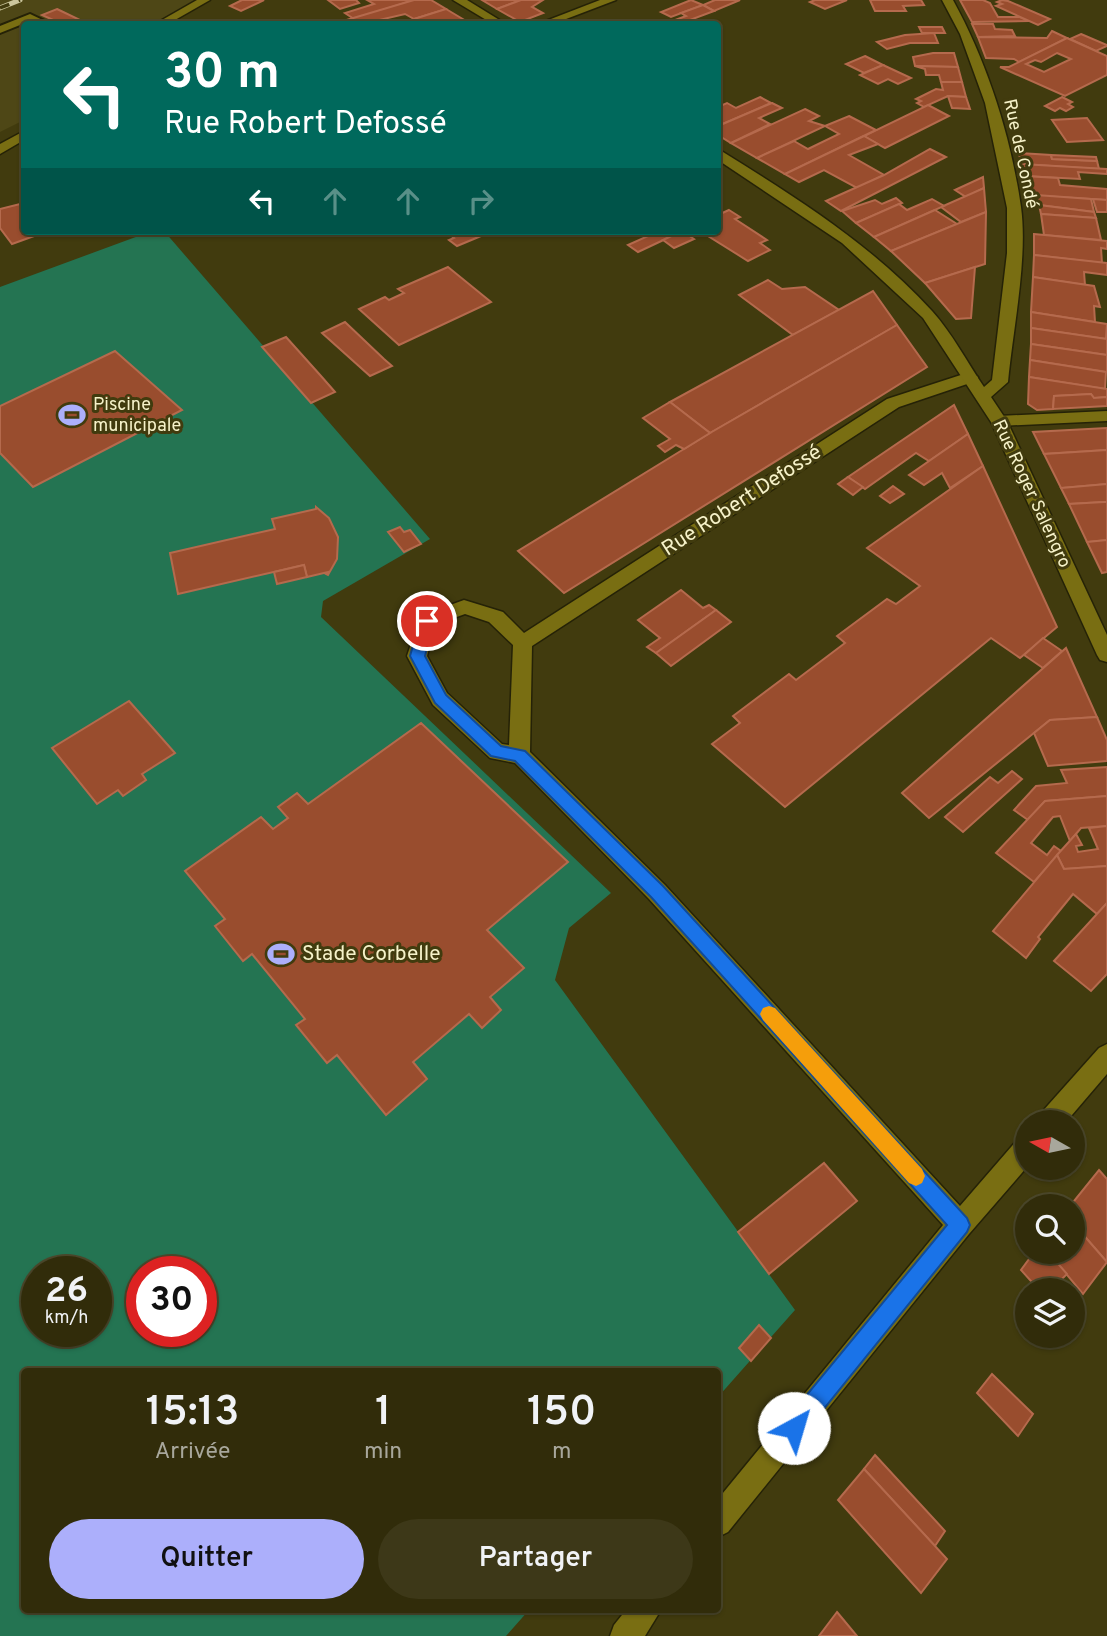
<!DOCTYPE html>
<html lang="fr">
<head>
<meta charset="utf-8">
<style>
	body { margin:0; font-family:Overpass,sans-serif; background:#3d3818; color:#f1f3f6; height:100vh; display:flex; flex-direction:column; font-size:26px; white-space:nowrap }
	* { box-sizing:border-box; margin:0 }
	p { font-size:23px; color:#a8a79c }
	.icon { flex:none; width:38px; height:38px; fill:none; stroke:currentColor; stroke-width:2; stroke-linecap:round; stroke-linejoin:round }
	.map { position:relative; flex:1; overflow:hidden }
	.sheet { position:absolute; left:21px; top:1368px; width:700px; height:245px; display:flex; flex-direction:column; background:#312c0a; border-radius:7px; box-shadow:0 2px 5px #0004,0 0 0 2px #4c482b }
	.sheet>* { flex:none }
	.banner { position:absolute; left:21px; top:21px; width:700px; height:214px; border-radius:7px; box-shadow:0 2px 5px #0004,0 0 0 2px #4c482b; background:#00695c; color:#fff; overflow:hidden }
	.needle { width:46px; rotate:279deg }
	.controls { position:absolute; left:1015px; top:1110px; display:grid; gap:14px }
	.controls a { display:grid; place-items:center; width:70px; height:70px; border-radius:50%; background:#312c0a; box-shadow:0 2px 5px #0004,0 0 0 2px #4c482b; font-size:35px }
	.speed { position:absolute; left:21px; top:1256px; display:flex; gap:14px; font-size:35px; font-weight:700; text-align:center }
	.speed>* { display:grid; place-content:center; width:91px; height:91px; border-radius:50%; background:#312c0a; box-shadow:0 2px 5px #0004,0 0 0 2px #4c482b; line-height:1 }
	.speed small { font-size:18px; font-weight:400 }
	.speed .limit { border:10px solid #d22; background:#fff; color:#111 }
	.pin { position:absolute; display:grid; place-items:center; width:60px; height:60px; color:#fff; margin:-30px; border:4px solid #fff; border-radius:50%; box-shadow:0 2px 7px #0007 }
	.me { position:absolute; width:77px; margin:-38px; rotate:39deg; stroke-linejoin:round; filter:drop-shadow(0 0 5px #0008) }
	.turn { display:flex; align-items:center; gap:24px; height:147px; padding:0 28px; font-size:32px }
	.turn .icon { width:91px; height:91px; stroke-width:2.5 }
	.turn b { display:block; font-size:49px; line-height:60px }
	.lanes { display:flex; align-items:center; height:66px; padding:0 28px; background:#0003; justify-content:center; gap:35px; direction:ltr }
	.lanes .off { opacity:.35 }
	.eta { display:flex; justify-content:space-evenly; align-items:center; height:119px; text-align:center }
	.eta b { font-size:42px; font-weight:600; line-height:49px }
	.cta { display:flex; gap:14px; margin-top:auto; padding:14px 28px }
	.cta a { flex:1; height:80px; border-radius:42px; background:#acaffb; color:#111; font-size:28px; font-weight:600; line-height:80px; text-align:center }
	.cta a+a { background:#3d3818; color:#f1f3f6 }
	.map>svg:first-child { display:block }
	.built { fill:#4e4716 }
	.green { fill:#247452; fill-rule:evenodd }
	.building { fill:#994d2e; stroke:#b56a4d; stroke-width:2; fill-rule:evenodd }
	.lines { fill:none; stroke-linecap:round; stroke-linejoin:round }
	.service-casing { stroke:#252207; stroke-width:4 }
	.minor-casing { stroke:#252207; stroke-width:3 }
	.tertiary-casing { stroke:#252207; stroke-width:3 }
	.service { fill:#796e12; fill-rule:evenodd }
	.minor { fill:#796e12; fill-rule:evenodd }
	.tertiary { fill:#796e12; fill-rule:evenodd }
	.rail-casing { stroke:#cbc69c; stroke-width:5 }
	.rail { stroke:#413b0e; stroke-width:3.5; stroke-dasharray:10; stroke-linecap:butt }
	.route { fill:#1a73e8; stroke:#114b97; stroke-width:2 }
	.slow { fill:#f59e0b }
	.labels { text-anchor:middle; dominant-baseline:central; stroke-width:6; stroke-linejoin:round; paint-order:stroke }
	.far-street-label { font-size:18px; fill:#f6f2c9; stroke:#413b0e }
	.far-poi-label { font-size:18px; fill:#f6f2c9; stroke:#413b0e; text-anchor:start }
	.street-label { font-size:21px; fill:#f6f2c9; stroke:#413b0e }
	.poi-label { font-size:21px; fill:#f6f2c9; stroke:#413b0e; text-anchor:start }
</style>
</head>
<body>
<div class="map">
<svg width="1107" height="1636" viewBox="0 0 1107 1636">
	<rect width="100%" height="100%" fill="#413b0e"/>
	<!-- built -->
	<path class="built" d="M 0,0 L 205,0 L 161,24 L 24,24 L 24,120 L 0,132 Z"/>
	<!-- green -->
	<path class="green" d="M 152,231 L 164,231 L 430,539 L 323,601 L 321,617 L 611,893 L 569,928 L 555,980 L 795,1310 L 718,1397 L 718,1372 L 24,1372 L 24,1610 L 529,1610 L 506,1636 L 0,1636 L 0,287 ZM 37,1272 L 96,1272 L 96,1332 L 37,1332 ZM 142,1272 L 201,1272 L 201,1332 L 142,1332 Z"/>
	<!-- building -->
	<g class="building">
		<path d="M 242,0 L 264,0 L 241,11 L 230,6 Z"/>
		<path d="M 328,0 L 356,0 L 359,3 L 340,9 Z"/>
		<path d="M 367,0 L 414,0 L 354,19 L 345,13 L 374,4 Z"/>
		<path d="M 414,0 L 431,0 L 446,9 L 414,19 L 405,14 L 362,24 L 333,24 Z"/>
		<path d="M 482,0 L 521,0 L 497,9 Z"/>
		<path d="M 521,0 L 543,0 L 532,7 L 543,13 L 520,22 L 497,9 Z"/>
		<path d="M 691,0 L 703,5 L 671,17 L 661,12 Z"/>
		<path d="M 715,0 L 740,0 L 714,11 L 703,5 Z"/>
		<path d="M 815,0 L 847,0 L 825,9 L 810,2 Z"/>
		<path d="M 870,0 L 921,0 L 924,5 L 903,6 L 906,11 L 875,11 Z"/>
		<path d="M 960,0 L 983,0 L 990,3 L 998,17 L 1020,17 L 1029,21 L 972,22 Z"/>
		<path d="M 1002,0 L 1008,1 L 1050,19 L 1038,25 L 996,6 L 1002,4 L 997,2 Z"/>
		<path d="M 703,5 L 714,11 L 682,23 L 675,20 L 686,16 L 681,13 Z"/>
		<path d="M 57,9 L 78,19 L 62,24 L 42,15 Z"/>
		<path d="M 446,9 L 471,24 L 398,24 Z"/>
		<path d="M 972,24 L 993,24 L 995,29 L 1012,30 L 1015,36 L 978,37 Z"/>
		<path d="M 919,27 L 942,27 L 945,33 L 922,33 Z"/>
		<path d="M 1052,31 L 1067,38 L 1019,62 L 1014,59 L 986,58 L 978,37 L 1047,38 Z"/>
		<path d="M 934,33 L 938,43 L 910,43 L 887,49 L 877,42 L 905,35 Z"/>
		<path d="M 1081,34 L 1107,45 L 1107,46 L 1096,51 L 1070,39 Z"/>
		<path d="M 1067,38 L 1107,56 L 1107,75 L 1065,96 L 1000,67 L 1009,67 ZM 1057,53 L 1071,59 L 1044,72 L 1026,64 L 1035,60 L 1041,62 Z"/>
		<path d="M 933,53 L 954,53 L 958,67 L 915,66 L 913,57 Z"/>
		<path d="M 865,56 L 883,65 L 864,73 L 846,64 Z"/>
		<path d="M 883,65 L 911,78 L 898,84 L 888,79 L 878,84 L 860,75 Z"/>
		<path d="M 915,66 L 958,67 L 962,82 L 941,82 L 939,75 L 926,75 L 925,69 Z"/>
		<path d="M 941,82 L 962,82 L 966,97 L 948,96 L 924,107 L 917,103 L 921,101 L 916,99 L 936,89 L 943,90 Z"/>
		<path d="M 948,96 L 966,97 L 970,109 L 952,108 Z"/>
		<path d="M 760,97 L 771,103 L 718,126 L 718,107 L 727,103 L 736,108 Z"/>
		<path d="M 1062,97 L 1072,102 L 1068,104 L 1073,107 L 1066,111 L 1060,108 L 1055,111 L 1045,106 Z"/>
		<path d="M 772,103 L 782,108 L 759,118 L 770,124 L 731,143 L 718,135 L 718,126 Z"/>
		<path d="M 928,105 L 949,116 L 885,148 L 864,136 Z"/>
		<path d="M 805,109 L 819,116 L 809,121 L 825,126 L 757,158 L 731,143 Z"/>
		<path d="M 849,116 L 876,130 L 785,174 L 757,158 L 794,141 L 808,149 L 839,134 L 825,126 Z"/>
		<path d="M 1087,118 L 1103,140 L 1067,142 L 1052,120 Z"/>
		<path d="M 864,136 L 878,144 L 849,155 L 884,175 L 857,188 L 824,170 L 799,182 L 785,174 Z"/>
		<path d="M 930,149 L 946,157 L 841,211 L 826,201 L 884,175 Z"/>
		<path d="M 1019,153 L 1051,155 L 1052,159 L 1097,161 L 1099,169 L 1021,164 Z"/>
		<path d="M 1051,155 L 1096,157 L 1097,161 L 1052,159 Z"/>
		<path d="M 1021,164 L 1107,169 L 1107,174 L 1078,172 L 1080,179 L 1024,176 Z"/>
		<path d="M 1024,176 L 1058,178 L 1060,185 L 1107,189 L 1107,200 L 1027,195 Z"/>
		<path d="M 983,177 L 984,188 L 966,197 L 955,190 Z"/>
		<path d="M 984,188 L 986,212 L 961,222 L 941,207 Z"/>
		<path d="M 1036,195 L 1091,199 L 1094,212 L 1039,205 Z"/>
		<path d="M 896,198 L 902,203 L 856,223 L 842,211 L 875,200 L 882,204 Z"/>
		<path d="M 932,199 L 944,206 L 874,237 L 856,223 L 899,204 L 907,210 Z"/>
		<path d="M 1093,199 L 1107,200 L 1107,212 L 1097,212 Z"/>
		<path d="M 24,203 L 24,231 L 48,231 L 12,244 L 0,228 L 0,209 Z"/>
		<path d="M 1039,205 L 1094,212 L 1096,218 L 1041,214 Z"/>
		<path d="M 729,210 L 740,217 L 735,219 L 767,240 L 760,243 L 770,250 L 748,261 L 700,231 L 718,231 L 718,215 Z"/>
		<path d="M 935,210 L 957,224 L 891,251 L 874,237 Z"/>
		<path d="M 986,212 L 985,264 L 925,283 L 891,251 Z"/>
		<path d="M 1041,214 L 1096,218 L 1101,240 L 1044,235 Z"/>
		<path d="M 454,231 L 493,231 L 457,246 L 449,240 L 454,238 L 448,233 Z"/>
		<path d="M 659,231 L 672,236 L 638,252 L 628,245 Z"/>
		<path d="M 682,231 L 694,239 L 674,248 L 663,240 Z"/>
		<path d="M 1034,234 L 1107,241 L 1107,249 L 1101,248 L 1102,263 L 1034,255 Z"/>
		<path d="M 1034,255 L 1107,263 L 1107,275 L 1084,272 L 1085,285 L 1033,277 Z"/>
		<path d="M 448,267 L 491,302 L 399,345 L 359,309 L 385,297 L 389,300 L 404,293 L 398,289 Z"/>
		<path d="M 975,267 L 971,318 L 956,319 L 925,283 Z"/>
		<path d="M 1033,277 L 1094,286 L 1100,307 L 1094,306 L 1095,322 L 1031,312 Z"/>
		<path d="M 768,280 L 782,289 L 805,287 L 839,310 L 793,335 L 739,295 Z"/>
		<path d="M 873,291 L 897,325 L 710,433 L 670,402 Z"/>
		<path d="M 1031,312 L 1107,324 L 1106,339 L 1031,328 Z"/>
		<path d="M 345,322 L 384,359 L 392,366 L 370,376 L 322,333 Z"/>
		<path d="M 897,325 L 927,367 L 564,593 L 518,551 L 710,433 Z"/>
		<path d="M 1031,328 L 1107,339 L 1107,355 L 1031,344 Z"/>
		<path d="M 286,337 L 321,376 L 335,392 L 311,403 L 262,347 Z"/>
		<path d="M 1031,344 L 1107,355 L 1107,372 L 1030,360 Z"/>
		<path d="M 115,351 L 182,410 L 33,487 L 0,453 L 0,406 Z"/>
		<path d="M 1030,360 L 1106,372 L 1105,389 L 1029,377 Z"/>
		<path d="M 1029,377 L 1107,389 L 1107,397 L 1094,398 L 1091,394 L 1054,396 L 1053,409 L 1037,410 L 1028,404 Z"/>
		<path d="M 1091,394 L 1094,398 L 1107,397 L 1107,406 L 1053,409 L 1054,396 Z"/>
		<path d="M 670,402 L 710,433 L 684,449 L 676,445 L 665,452 L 658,446 L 670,439 L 643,418 Z"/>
		<path d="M 954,405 L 968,434 L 929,461 L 916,453 L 865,489 L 848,477 Z"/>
		<path d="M 1107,428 L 1107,450 L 1044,454 L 1033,432 Z"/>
		<path d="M 968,434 L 983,466 L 950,488 L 942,473 L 924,485 L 909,475 Z"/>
		<path d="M 1107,450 L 1107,484 L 1061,488 L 1044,454 Z"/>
		<path d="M 983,466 L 1057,627 L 1020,658 L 991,638 L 785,807 L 712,744 L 740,723 L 733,716 L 789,674 L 796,680 L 845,643 L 837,636 L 887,599 L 896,604 L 920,586 L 867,548 Z"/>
		<path d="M 848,477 L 863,487 L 853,495 L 838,484 Z"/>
		<path d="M 1107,484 L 1107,502 L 1104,502 L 1069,504 L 1061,488 Z"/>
		<path d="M 893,486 L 904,494 L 890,503 L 880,496 Z"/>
		<path d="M 1104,502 L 1107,502 L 1107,540 L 1087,542 L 1069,504 Z"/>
		<path d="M 316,507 L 329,518 L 338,537 L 337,559 L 328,575 L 326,574 L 328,572 L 307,577 L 304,565 L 178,594 L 170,553 L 275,529 L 272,519 L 316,509 Z"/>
		<path d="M 400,527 L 404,532 L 410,530 L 421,544 L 404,552 L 388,532 Z"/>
		<path d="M 1107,540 L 1107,572 L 1102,573 L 1087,542 Z"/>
		<path d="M 304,565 L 307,577 L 277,584 L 274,572 Z"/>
		<path d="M 681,590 L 703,608 L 709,605 L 716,610 L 656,653 L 647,647 L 660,638 L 638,620 Z"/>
		<path d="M 716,610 L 731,622 L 671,666 L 656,653 Z"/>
		<path d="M 1043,638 L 1062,651 L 1043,668 L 1024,655 Z"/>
		<path d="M 1066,648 L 1097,717 L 1050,720 L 929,818 L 902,793 Z"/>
		<path d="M 129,701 L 175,753 L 142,774 L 146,780 L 123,796 L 118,790 L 97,804 L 52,748 Z"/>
		<path d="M 1097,717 L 1107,740 L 1107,761 L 1048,766 L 1034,733 L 1050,720 Z"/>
		<path d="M 421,723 L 568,862 L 487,930 L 524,968 L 490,997 L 501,1010 L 482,1028 L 469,1014 L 413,1062 L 427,1079 L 386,1115 L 337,1055 L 327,1063 L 296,1025 L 305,1019 L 252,954 L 243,961 L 215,926 L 225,919 L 185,871 L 261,817 L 273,829 L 288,818 L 278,807 L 297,793 L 308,804 Z"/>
		<path d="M 1107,767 L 1107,796 L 1045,801 L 1028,820 L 1014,810 L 1036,786 L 1067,783 L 1061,770 Z"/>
		<path d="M 1012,771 L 1022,779 L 963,832 L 945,817 L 990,777 L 998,783 Z"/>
		<path d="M 1107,796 L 1107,826 L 1081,828 L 1070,841 L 1060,816 L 1053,817 L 1031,843 L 1047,855 L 1054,846 L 1061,851 L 1034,882 L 996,853 L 1045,801 Z"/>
		<path d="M 1107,826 L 1107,866 L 1064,869 L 1057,855 L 1076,834 L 1082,845 L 1076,846 L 1078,852 L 1098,849 L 1089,828 Z"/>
		<path d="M 1057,855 L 1064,869 L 1107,866 L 1107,903 L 1097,914 L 1073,894 L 1038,937 L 1040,939 L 1026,958 L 993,931 Z"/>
		<path d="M 1107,903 L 1107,974 L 1091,991 L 1054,961 Z"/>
		<path d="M 824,1163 L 857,1201 L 769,1274 L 738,1232 Z"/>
		<path d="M 1099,1170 L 1107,1179 L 1107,1262 L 1073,1223 L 1073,1206 L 1070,1206 Z"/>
		<path d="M 1073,1223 L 1107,1262 L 1083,1294 L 1047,1251 L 1073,1251 Z"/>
		<path d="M 1035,1251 L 1047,1251 L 1067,1274 L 1051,1290 L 1039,1290 L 1021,1270 Z"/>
		<path d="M 759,1325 L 771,1338 L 751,1361 L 739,1348 Z"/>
		<path d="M 992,1374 L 1033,1414 L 1018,1436 L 977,1393 Z"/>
		<path d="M 875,1455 L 945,1531 L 935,1546 L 864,1469 Z"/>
		<path d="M 864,1469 L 947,1559 L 921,1593 L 838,1500 Z"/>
		<path d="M 837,1612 L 857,1636 L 819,1636 Z"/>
	</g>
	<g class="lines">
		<defs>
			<path id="service" d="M 30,14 L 51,24 L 38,24 L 30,21 L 0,33 L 0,26 Z"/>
			<g id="minor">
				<path d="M 600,0 L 616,0 L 553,24 L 538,24 Z"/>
				<path d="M 970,372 L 978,377 L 976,381 L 899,407 L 532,646 L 530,752 L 665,885 L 960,1206 L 1018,1139 L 1027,1136 L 1027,1167 L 969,1234 L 728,1532 L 718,1537 L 718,1499 L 943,1225 L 649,899 L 515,763 L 490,758 L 433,705 L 407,656 L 420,616 L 464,600 L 503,612 L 524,633 L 887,399 ZM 465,614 L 489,622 L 513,645 L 509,745 L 502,744 L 447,693 L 427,656 L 435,625 Z"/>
				<path d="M 1107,411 L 1107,421 L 999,426 L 991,421 L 999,416 Z"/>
				<path d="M 1107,1044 L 1107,1074 L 1066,1122 L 1038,1122 L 1041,1113 L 1099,1048 Z"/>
				<path d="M 626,1610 L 661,1610 L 645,1636 L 610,1636 L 614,1625 Z"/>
			</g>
			<g id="tertiary">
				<path d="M 197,0 L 210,0 L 168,24 L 155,24 Z"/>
				<path d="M 453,0 L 467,0 L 506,24 L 493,24 Z"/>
				<path d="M 942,0 L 953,0 C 987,62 1011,136 1021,207 C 1028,258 1013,329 1008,382 L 991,397 L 1007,421 L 1107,635 L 1107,662 L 1100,660 L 1097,655 L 991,422 L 923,318 L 842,243 L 718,160 L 718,151 L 723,152 C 797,198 873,246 932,311 C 952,333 967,362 984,387 L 992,380 L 1007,253 L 1007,208 L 985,103 L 960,34 Z"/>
				<path d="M 24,131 L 24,140 L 0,154 L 0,144 Z"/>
			</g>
		</defs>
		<!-- service casing -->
		<use href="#service" class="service-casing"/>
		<!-- minor casing -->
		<use href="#minor" class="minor-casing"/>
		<!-- tertiary casing -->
		<use href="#tertiary" class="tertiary-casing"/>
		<!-- service -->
		<use href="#service" class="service"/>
		<!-- minor -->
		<use href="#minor" class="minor"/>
		<!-- tertiary -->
		<use href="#tertiary" class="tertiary"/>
		<defs>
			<path id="rail" d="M 0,8 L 20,0"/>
		</defs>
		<!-- rail casing -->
		<use href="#rail" class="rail-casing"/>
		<!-- rail -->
		<use href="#rail" class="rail"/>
	</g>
	<!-- route -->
	<path class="route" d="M 427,615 L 434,621 L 425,656 L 446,695 L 501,746 L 525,751 L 663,886 L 967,1218 L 970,1225 L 967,1232 L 802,1436 L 794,1439 L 786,1436 L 783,1428 L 786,1420 L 947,1225 L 651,897 L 515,761 L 491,756 L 435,703 L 410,656 L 420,621 Z"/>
	<!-- slow -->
	<path class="slow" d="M 769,1006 L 775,1008 L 922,1169 L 925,1176 L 922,1183 L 916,1186 L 909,1183 L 763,1020 L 760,1014 L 763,1008 Z"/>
	<!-- icons -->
	<defs>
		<symbol id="stadium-bare" viewBox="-9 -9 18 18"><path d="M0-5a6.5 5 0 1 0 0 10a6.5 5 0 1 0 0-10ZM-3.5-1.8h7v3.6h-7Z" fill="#acaffb" stroke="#413b0e" stroke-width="2.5" paint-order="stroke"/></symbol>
	</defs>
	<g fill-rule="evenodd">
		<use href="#stadium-bare" x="53" y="396" width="38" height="38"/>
		<use href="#stadium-bare" x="262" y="935" width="38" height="38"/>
	</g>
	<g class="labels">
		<!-- far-street labels -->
		<g class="far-street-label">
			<text transform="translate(1020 154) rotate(78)">Rue de Condé</text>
			<text transform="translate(1031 494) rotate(65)">Rue Roger Salengro</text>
		</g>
		<!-- far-poi labels -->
		<g class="far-poi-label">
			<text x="93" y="405">Piscine<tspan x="93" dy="21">municipale</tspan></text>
		</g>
		<!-- street labels -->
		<g class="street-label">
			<text transform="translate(742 501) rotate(-33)">Rue Robert Defossé</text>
		</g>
		<!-- poi labels -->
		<g class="poi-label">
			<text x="302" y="954">Stade Corbelle</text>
		</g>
	</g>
</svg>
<div class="controls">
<a><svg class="needle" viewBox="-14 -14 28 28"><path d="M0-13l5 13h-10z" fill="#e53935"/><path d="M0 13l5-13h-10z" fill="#a8a79c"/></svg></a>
<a><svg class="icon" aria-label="search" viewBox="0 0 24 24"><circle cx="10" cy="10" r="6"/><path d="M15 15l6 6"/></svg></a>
<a><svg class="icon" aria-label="layers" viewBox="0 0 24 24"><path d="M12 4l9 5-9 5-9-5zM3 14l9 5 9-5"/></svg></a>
</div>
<div class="speed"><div>26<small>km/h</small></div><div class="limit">30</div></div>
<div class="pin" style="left:427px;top:621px;background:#d93025"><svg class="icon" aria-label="arrive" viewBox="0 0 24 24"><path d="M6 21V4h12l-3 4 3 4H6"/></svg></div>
<svg class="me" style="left:794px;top:1428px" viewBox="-20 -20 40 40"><circle r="19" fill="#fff"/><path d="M0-13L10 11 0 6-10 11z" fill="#1a73e8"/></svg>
<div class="banner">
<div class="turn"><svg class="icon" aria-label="left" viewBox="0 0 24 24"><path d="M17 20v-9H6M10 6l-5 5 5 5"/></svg><div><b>30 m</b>Rue Robert Defossé</div></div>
<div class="lanes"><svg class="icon" aria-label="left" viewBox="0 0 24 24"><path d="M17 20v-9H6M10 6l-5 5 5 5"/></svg><svg class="icon off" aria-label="ahead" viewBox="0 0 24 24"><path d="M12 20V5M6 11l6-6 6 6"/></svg><svg class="icon off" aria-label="ahead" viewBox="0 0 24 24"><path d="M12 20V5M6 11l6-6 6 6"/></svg><svg class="icon off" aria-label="right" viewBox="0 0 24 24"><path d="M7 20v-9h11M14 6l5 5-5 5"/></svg></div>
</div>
<section class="sheet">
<div class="eta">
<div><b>15:13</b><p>Arrivée</p></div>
<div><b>1</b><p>min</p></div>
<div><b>150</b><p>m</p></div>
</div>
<div class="cta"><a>Quitter</a><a>Partager</a></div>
</section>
</div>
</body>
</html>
